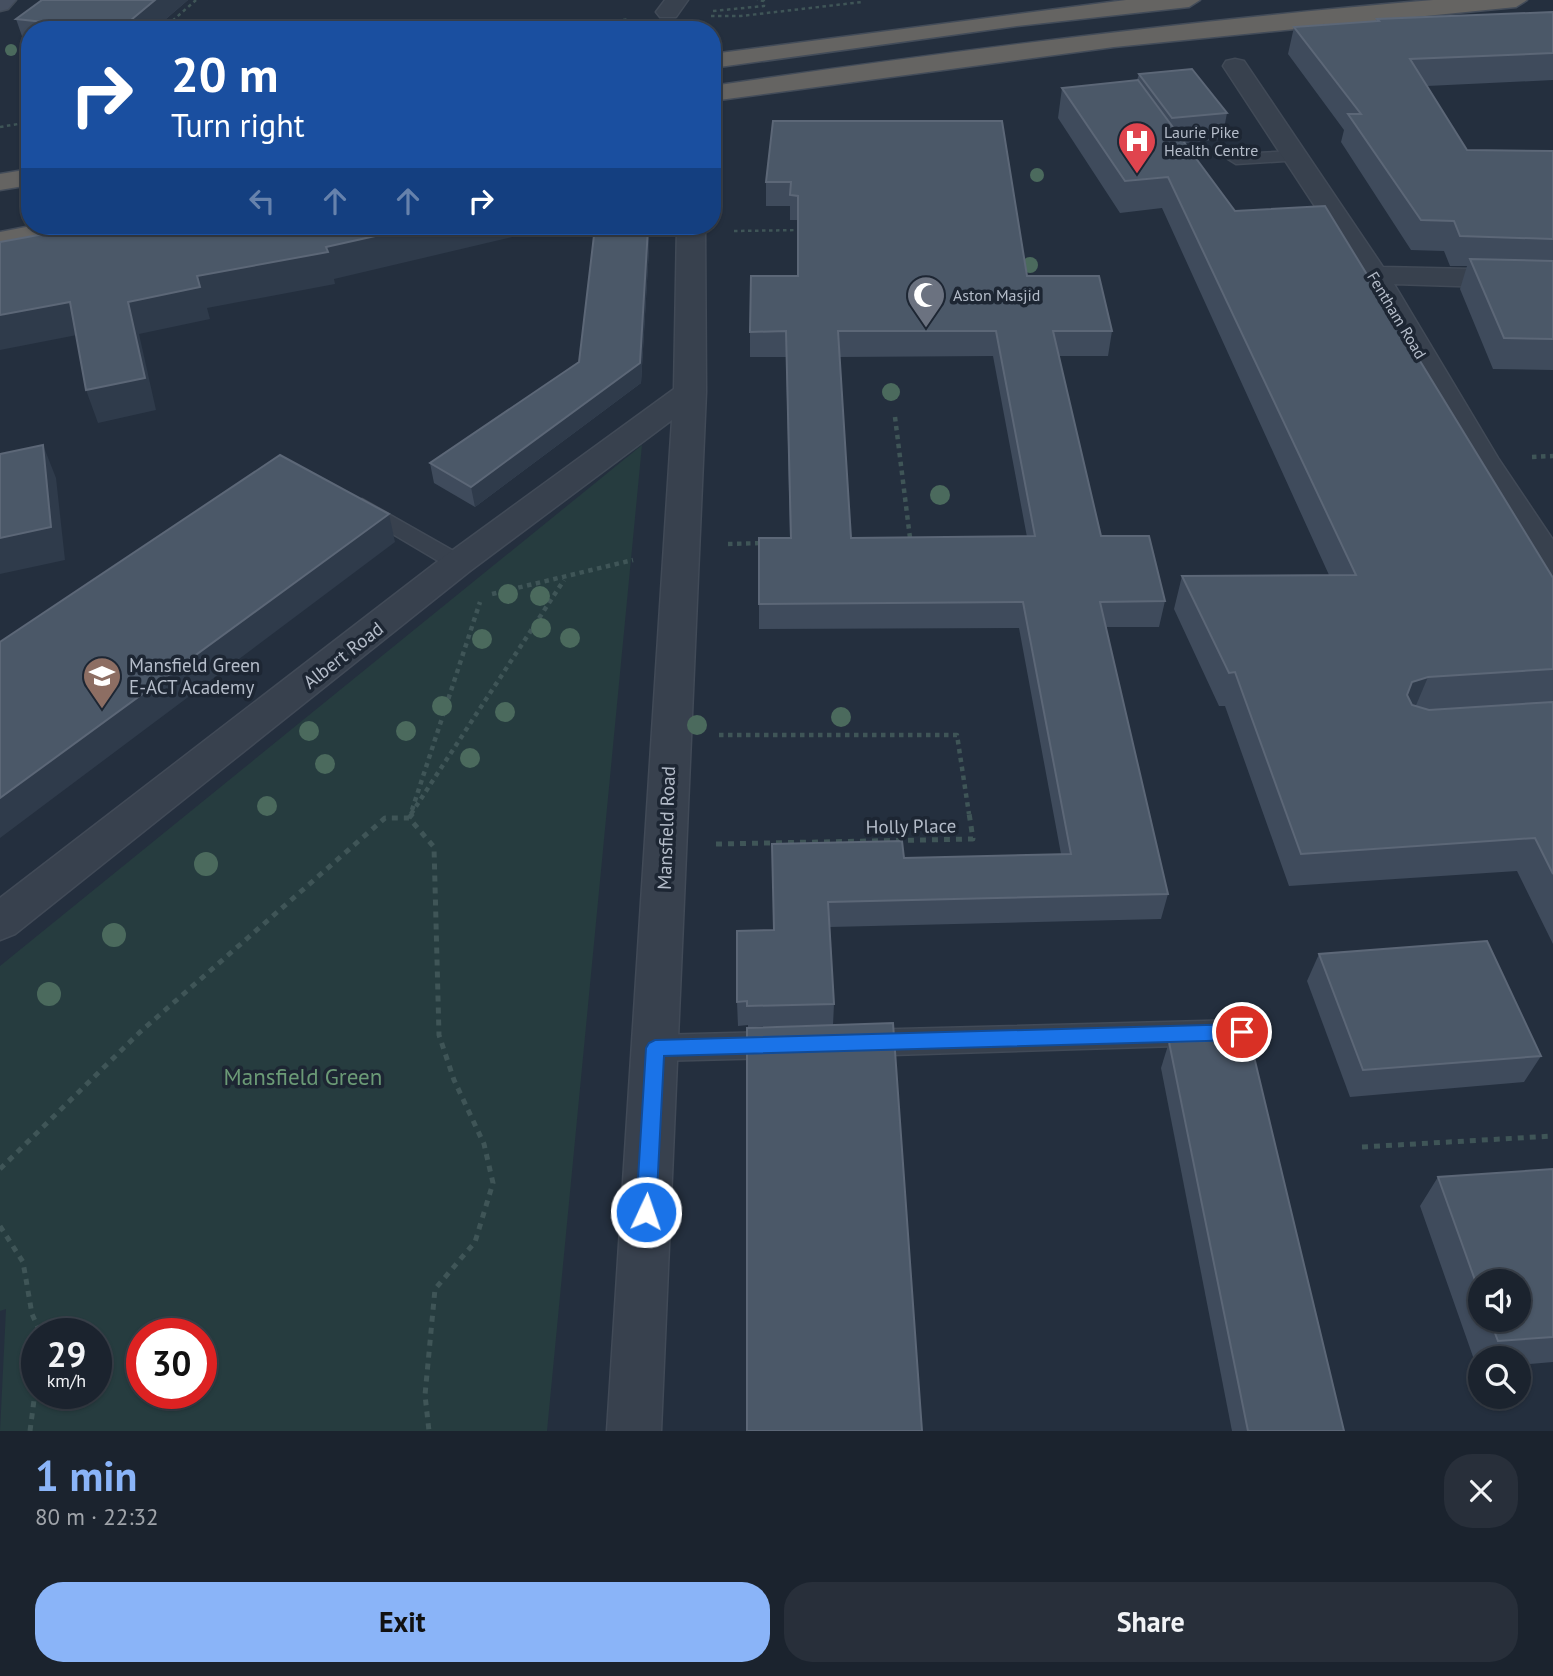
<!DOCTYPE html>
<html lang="en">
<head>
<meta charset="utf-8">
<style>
	body { margin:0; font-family:"PT Sans",sans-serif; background:#282f3a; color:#f1f3f6; height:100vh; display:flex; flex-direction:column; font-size:26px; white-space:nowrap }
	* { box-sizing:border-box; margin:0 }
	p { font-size:23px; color:#a0a4aa }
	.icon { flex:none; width:38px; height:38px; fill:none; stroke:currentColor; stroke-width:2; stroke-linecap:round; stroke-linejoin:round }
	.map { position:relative; height:1431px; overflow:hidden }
	.side { display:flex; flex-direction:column; background:#1b232e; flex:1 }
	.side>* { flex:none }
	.guide { position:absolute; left:21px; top:21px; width:700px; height:214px; border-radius:28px; box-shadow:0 2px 5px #0004,0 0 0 2px #39404a; background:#1a4fa0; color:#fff; overflow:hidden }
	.buttons { position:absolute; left:1468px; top:1269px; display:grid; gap:14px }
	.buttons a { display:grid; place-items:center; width:63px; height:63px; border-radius:50%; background:#1b232e; box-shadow:0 2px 5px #0004,0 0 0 2px #39404a; font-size:35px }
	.speed { position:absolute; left:21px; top:1318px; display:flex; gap:14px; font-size:35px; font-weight:700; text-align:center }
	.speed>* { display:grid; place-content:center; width:91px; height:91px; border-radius:50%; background:#1b232e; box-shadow:0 2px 5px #0004,0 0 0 2px #39404a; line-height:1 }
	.speed small { font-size:18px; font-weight:400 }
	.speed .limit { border:10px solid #d22; background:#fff; color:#111 }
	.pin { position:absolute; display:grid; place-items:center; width:60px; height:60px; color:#fff; margin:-30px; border:4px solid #fff; border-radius:50%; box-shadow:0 2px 7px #0007 }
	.me { position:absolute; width:77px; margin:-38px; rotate:3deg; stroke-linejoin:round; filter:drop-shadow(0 0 5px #0008) }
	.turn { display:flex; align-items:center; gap:24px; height:147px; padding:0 35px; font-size:32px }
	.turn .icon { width:91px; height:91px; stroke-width:2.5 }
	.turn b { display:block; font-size:49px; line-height:60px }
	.lanes { display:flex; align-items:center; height:66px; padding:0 35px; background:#0003; justify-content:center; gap:35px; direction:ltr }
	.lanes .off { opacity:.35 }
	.round { display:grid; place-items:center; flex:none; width:74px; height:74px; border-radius:28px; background:#282f3a }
	.head { display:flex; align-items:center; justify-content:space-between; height:119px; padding:0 35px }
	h1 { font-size:42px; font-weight:700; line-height:52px; color:#8ab4f8 }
	.cta { display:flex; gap:14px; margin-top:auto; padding:14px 35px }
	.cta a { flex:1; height:80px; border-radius:28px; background:#8ab4f8; color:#111; font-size:28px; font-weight:700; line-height:80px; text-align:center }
	.cta a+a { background:#282f3a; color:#f1f3f6 }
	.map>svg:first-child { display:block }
	.green { fill:#263c3f; fill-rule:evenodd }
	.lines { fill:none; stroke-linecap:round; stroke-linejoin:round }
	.service-casing { stroke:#414a57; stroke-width:3 }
	.minor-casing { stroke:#414a57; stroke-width:3 }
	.secondary-casing { stroke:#414a57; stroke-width:3 }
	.trunk-casing { stroke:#434c59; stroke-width:3 }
	.path-far2 { stroke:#3f5557; stroke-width:2.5; stroke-dasharray:3.5 3.5; stroke-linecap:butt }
	.path-far1 { stroke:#3f5557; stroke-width:4.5; stroke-dasharray:4.5 4.5; stroke-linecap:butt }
	.path { stroke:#3f5557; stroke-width:5; stroke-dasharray:6 6; stroke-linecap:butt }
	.service { fill:#38414e; fill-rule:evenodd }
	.minor { fill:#38414e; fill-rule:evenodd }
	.secondary { fill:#465061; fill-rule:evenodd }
	.trunk { fill:#656462; fill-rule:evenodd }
	.tree { fill:#4b6a5d }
	.wall { fill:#3f4b5c; fill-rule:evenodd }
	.shaded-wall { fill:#2f3b4b }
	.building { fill:#4b5868; stroke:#5c6777; stroke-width:2; fill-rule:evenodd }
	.route { fill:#1a73e8; stroke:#114b97; stroke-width:2 }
	.labels { text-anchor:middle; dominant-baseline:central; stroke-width:7; stroke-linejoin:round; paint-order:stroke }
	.far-poi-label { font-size:16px; fill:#b4bcc9; stroke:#1d2633; text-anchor:start }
	.far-street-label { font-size:16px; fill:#b4bcc9; stroke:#1d2633 }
	.street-label { font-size:19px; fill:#b4bcc9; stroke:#1d2633 }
	.poi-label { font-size:19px; fill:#b4bcc9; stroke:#1d2633; text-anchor:start }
	.near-park-label { font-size:23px; fill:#6b9a76; stroke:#1d2633 }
</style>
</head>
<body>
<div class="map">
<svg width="1553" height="1431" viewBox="0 0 1553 1431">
	<rect width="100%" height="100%" fill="#242f3e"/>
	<!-- green -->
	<path class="green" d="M 642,445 L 547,1431 L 0,1431 L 6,1309 L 0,1311 L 0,966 ZM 37,1334 L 96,1334 L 96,1393 L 37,1393 ZM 142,1334 L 201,1334 L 201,1393 L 142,1393 Z"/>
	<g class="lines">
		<defs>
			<g id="service">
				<path d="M 1294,151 L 1300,152 L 1302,156 L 1300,160 L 1236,164 L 1228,159 L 1236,154 Z"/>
				<path d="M 362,499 L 466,558 L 469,563 L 466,568 L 450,568 L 354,511 L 351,506 Z"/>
				<path d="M 1242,1020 L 1252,1023 L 1256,1032 L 1252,1041 L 1242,1044 L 861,1056 L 851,1052 L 846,1043 L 851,1034 L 861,1030 Z"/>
				<path d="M 779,1032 L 789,1036 L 794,1045 L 789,1054 L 779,1058 L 655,1061 L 645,1057 L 640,1048 L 645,1039 L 655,1035 Z"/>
			</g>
			<g id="minor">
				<path d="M 665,0 L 688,0 L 676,17 L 660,17 L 656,12 Z"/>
				<path d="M 1235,59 L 1244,61 L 1383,267 L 1553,271 L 1553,289 L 1394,284 L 1498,458 L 1553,540 L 1553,579 L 1541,575 L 1466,458 L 1360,275 L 1223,66 L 1226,61 Z"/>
				<path d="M 677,226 L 705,226 L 706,392 L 661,1431 L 607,1431 L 672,420 L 470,571 L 15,934 L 0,940 L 0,898 L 446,555 L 674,389 Z"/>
			</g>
			<path id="secondary" d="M 0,0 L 16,0 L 8,9 L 0,11 Z"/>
			<g id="trunk">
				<path d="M 1126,0 L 1200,0 L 1189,7 L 1017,26 L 712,68 L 712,54 Z"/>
				<path d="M 1433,0 L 1527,0 L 1516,7 L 1114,47 L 712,101 L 712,86 C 952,51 1192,20 1433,0 Z"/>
				<path d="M 30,169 L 30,185 L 0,190 L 0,174 Z"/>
				<path d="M 31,226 L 89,226 L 85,232 L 0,248 L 0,232 Z"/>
			</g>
		</defs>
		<!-- service casing -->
		<use href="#service" class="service-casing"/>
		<!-- minor casing -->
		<use href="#minor" class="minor-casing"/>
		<!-- secondary casing -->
		<use href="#secondary" class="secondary-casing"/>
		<!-- trunk casing -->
		<use href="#trunk" class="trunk-casing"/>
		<!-- path-far2 -->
		<g class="path-far2">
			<path d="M 713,11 L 764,6 L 764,1 L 757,0"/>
			<path d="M 711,16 L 741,16 L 862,2"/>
			<path d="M 162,30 L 196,0"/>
			<path d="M 568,30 L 629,19"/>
			<path d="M 0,127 L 30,122"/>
			<path d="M 734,231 L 802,230"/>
		</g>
		<!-- path-far1 -->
		<g class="path-far1">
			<path d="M 895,417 L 910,538 L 906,538"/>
			<path d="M 1532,457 L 1553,456"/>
			<path d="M 728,544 L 764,543"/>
			<path d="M 492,594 L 633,560"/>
			<path d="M 719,735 L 957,735 L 969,814"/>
			<path d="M 412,810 L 480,602"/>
			<path d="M 411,814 L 564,580"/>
		</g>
		<!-- path -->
		<g class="path">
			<path d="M 409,818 L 413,813"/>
			<path d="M 716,844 L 973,839 L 969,813"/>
			<path d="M 1362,1147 L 1553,1136"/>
			<path d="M 0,1169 L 140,1032 L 385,818 L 409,818 L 434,847 L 439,1035 L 454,1080 L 484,1144 L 493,1183 L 475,1242 L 435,1289 L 425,1395 L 429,1431"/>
			<path d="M 0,1226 L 23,1262 L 32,1314 L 41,1334"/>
			<path d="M 30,1431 L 37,1377"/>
		</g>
		<!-- service -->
		<use href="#service" class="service"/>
		<!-- minor -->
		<use href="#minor" class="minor"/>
		<!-- secondary -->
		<use href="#secondary" class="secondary"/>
		<!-- trunk -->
		<use href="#trunk" class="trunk"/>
	</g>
	<!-- trees -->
	<g class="tree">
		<circle cx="11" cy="50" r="6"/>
		<circle cx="1037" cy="175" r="7"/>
		<circle cx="1030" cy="265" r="8"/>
		<circle cx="891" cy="392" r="9"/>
		<circle cx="940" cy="495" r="10"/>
		<circle cx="508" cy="594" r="10"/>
		<circle cx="540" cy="596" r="10"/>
		<circle cx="541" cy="628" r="10"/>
		<circle cx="570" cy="638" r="10"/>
		<circle cx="482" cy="639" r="10"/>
		<circle cx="442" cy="706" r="10"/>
		<circle cx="505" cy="712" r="10"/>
		<circle cx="841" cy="717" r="10"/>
		<circle cx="697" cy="725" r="10"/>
		<circle cx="309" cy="731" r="10"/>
		<circle cx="406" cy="731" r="10"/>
		<circle cx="470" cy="758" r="10"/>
		<circle cx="325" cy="764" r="10"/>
		<circle cx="267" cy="806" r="10"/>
		<circle cx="206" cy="864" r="12"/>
		<circle cx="114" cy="935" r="12"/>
		<circle cx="49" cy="994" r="12"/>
	</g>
	<!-- wall -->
	<g class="wall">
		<path d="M 42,0 L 188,0 L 153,30 L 30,30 L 30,42 L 24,42 L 16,19 Z"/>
		<path d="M 1553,12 L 1553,80 L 1427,86 L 1467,150 L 1553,151 L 1553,370 L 1493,369 L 1460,289 L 1467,266 L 1450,266 L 1444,251 L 1411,250 L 1341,142 L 1344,130 L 1288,54 L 1294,27 L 1376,21 L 1377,19 Z"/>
		<path d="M 1139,74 L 1227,113 L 1222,139 L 1185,143 L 1235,211 L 1553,578 L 1553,702 L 1428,710 L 1553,702 L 1553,944 L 1517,871 L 1289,886 L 1225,706 L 1219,706 L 1174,609 L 1182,576 L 1329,575 L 1162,208 L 1120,213 L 1058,118 L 1062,88 L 1137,80 Z"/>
		<path d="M 773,121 L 1027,276 L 1112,331 L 1108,356 L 1059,356 L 1101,536 L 1165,601 L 1159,627 L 1106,627 L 1168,894 L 1161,919 L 830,927 L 834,1004 L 833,1025 L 748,1027 L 748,1025 L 738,1026 L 737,1002 L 774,930 L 772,844 L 904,858 L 1061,854 L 1019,628 L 759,629 L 759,538 L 790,538 L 786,357 L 750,357 L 750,332 L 798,276 L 798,220 L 790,220 L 790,206 L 766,206 L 766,182 ZM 993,356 L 1027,537 L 851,538 L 840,357 Z"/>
		<path d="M 648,228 L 649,248 L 641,383 L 475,507 L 434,483 L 430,463 L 579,362 Z"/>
		<path d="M 1319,954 L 1541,1056 L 1524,1082 L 1350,1097 L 1307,981 Z"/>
		<path d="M 1169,1042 L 1344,1431 L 1232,1431 L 1161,1068 Z"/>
		<path d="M 1553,1169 L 1553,1362 L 1519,1365 L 1519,1358 L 1480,1358 L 1480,1367 L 1477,1368 L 1420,1206 L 1438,1177 ZM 1480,1281 L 1519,1320 L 1480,1320 Z"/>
	</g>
	<!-- shaded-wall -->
	<g class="shaded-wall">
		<path d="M 155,0 L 188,0 L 153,30 L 119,30 Z"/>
		<path d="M 420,226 L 559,226 L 334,279 L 335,284 L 207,308 L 210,319 L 139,334 L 156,410 L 98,423 L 86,390 L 128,302 L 197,276 Z"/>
		<path d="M 648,228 L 649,248 L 641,383 L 475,507 L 471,487 L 640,363 Z"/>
		<path d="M 70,302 L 82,334 L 0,350 L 0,315 Z"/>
		<path d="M 43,445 L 56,478 L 65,560 L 0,574 L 0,538 Z"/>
		<path d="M 389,514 L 395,542 L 0,838 L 0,798 Z"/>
		<path d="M 1428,677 L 1414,710 L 1399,716 L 1412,682 Z"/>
	</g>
	<!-- building -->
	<g class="building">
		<path d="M 42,0 L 155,0 L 119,30 L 16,19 Z"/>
		<path d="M 1553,12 L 1553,53 L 1410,59 L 1467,150 L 1553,151 L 1553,239 L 1460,236 L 1454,221 L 1421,220 L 1348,114 L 1361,114 L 1294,27 L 1379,21 L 1377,19 Z"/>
		<path d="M 1192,69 L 1227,113 L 1172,118 L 1139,74 Z"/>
		<path d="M 1138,80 L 1235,211 L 1325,206 L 1553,578 L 1553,669 L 1428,677 L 1412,682 L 1407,695 L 1412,705 L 1429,710 L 1553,702 L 1553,874 L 1535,838 L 1301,854 L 1235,672 L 1229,673 L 1182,576 L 1356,575 L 1168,177 L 1125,181 L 1062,88 Z"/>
		<path d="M 773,121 L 1002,121 L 1027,276 L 1099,276 L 1112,331 L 1053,331 L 1101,536 L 1149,536 L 1165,601 L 1100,602 L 1168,894 L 828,902 L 834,1004 L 747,1006 L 747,1001 L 737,1002 L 737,931 L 774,930 L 772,844 L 902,841 L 904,858 L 1071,854 L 1023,602 L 759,604 L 759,538 L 791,538 L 786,331 L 750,332 L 751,276 L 798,276 L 798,196 L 790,195 L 791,182 L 766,182 ZM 838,331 L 996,331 L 1035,536 L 851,538 Z"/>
		<path d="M 88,226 L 420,226 L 326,247 L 328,252 L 197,276 L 200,287 L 128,302 L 145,378 L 86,390 L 70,302 L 0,315 L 0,242 Z"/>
		<path d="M 595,227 L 648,228 L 640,363 L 471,487 L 430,463 L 579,362 Z"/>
		<path d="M 1470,259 L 1553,261 L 1553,339 L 1504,338 Z"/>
		<path d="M 43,445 L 51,527 L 0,538 L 0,454 Z"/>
		<path d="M 280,455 L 389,514 L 0,798 L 0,642 Z"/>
		<path d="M 1487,941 L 1541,1056 L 1363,1070 L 1319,954 Z"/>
		<path d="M 893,1023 L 922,1431 L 747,1431 L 747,1028 Z"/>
		<path d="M 1250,1040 L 1344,1431 L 1248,1431 L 1169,1042 Z"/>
		<path d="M 1553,1169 L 1553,1337 L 1498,1341 L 1490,1320 L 1519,1320 L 1519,1281 L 1480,1281 L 1480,1294 L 1438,1177 Z"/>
	</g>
	<!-- route -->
	<path class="route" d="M 1242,1024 L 1248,1027 L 1251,1032 L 1248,1038 L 1242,1040 L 664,1056 L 656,1212 L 653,1219 L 646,1222 L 639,1219 L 636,1212 L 646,1048 L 649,1043 L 655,1040 Z"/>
	<!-- icons -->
	<defs>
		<symbol id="hospital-pin" viewBox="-11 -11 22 30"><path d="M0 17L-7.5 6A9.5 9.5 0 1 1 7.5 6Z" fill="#e0444e" stroke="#1d2633"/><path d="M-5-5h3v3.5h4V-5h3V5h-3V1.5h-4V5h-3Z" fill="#fff"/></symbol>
		<symbol id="mosque-pin" viewBox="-11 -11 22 30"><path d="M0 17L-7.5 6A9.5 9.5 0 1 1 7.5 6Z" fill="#6b7280" stroke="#1d2633"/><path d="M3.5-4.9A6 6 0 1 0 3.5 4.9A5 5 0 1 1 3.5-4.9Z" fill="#fff"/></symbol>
		<symbol id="school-pin" viewBox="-11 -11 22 30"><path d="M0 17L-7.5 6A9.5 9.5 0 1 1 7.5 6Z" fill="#8d6e63" stroke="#1d2633"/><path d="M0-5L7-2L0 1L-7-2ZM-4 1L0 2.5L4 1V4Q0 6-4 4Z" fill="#fff"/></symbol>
	</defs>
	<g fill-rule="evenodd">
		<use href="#hospital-pin" x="1115" y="119" width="44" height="60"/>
		<use href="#mosque-pin" x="904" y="273" width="44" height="60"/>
		<use href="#school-pin" x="80" y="654" width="44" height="60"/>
	</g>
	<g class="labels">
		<!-- far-poi labels -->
		<g class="far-poi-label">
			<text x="1164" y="132">Laurie Pike<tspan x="1164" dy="18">Health Centre</tspan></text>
			<text x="953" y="295">Aston Masjid</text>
		</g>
		<!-- far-street labels -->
		<g class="far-street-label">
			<text transform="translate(1397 315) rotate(59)">Fentham Road</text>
		</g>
		<!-- street labels -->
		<g class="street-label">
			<text transform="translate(343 655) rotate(-38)">Albert Road</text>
			<text transform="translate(911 826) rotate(-1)">Holly Place</text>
			<text transform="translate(666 828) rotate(-88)">Mansfield Road</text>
		</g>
		<!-- poi labels -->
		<g class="poi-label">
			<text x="129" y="665">Mansfield Green<tspan x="129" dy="22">E-ACT Academy</tspan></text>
		</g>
		<!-- near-park labels -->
		<g class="near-park-label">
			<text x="303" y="1076">Mansfield Green</text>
		</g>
	</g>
</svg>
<div class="buttons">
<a><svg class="icon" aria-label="sound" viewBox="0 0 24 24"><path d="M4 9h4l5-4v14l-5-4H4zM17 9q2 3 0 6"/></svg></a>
<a><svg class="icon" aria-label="search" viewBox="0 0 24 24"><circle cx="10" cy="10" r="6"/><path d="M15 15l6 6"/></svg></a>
</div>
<div class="speed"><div>29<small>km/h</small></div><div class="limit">30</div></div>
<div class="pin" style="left:1242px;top:1032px;background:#d93025"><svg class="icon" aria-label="arrive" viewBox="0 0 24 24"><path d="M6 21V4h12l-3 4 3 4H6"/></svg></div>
<svg class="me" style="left:646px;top:1212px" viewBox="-20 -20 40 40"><circle r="17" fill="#1a73e8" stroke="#fff" stroke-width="3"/><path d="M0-11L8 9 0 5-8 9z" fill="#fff"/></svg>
<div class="guide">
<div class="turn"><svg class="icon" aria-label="right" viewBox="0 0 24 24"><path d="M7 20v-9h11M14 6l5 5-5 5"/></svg><div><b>20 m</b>Turn right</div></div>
<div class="lanes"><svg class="icon off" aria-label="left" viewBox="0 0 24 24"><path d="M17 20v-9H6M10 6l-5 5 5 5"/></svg><svg class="icon off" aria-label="ahead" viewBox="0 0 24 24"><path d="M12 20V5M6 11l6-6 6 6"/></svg><svg class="icon off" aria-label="ahead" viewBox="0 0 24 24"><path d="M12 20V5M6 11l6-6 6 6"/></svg><svg class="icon" aria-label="right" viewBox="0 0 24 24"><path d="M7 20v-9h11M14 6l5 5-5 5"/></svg></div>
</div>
</div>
<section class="side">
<div class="head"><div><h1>1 min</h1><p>80 m · 22:32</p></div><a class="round"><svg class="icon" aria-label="close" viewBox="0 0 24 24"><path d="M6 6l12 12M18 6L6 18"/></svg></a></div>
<div class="cta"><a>Exit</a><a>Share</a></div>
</section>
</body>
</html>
